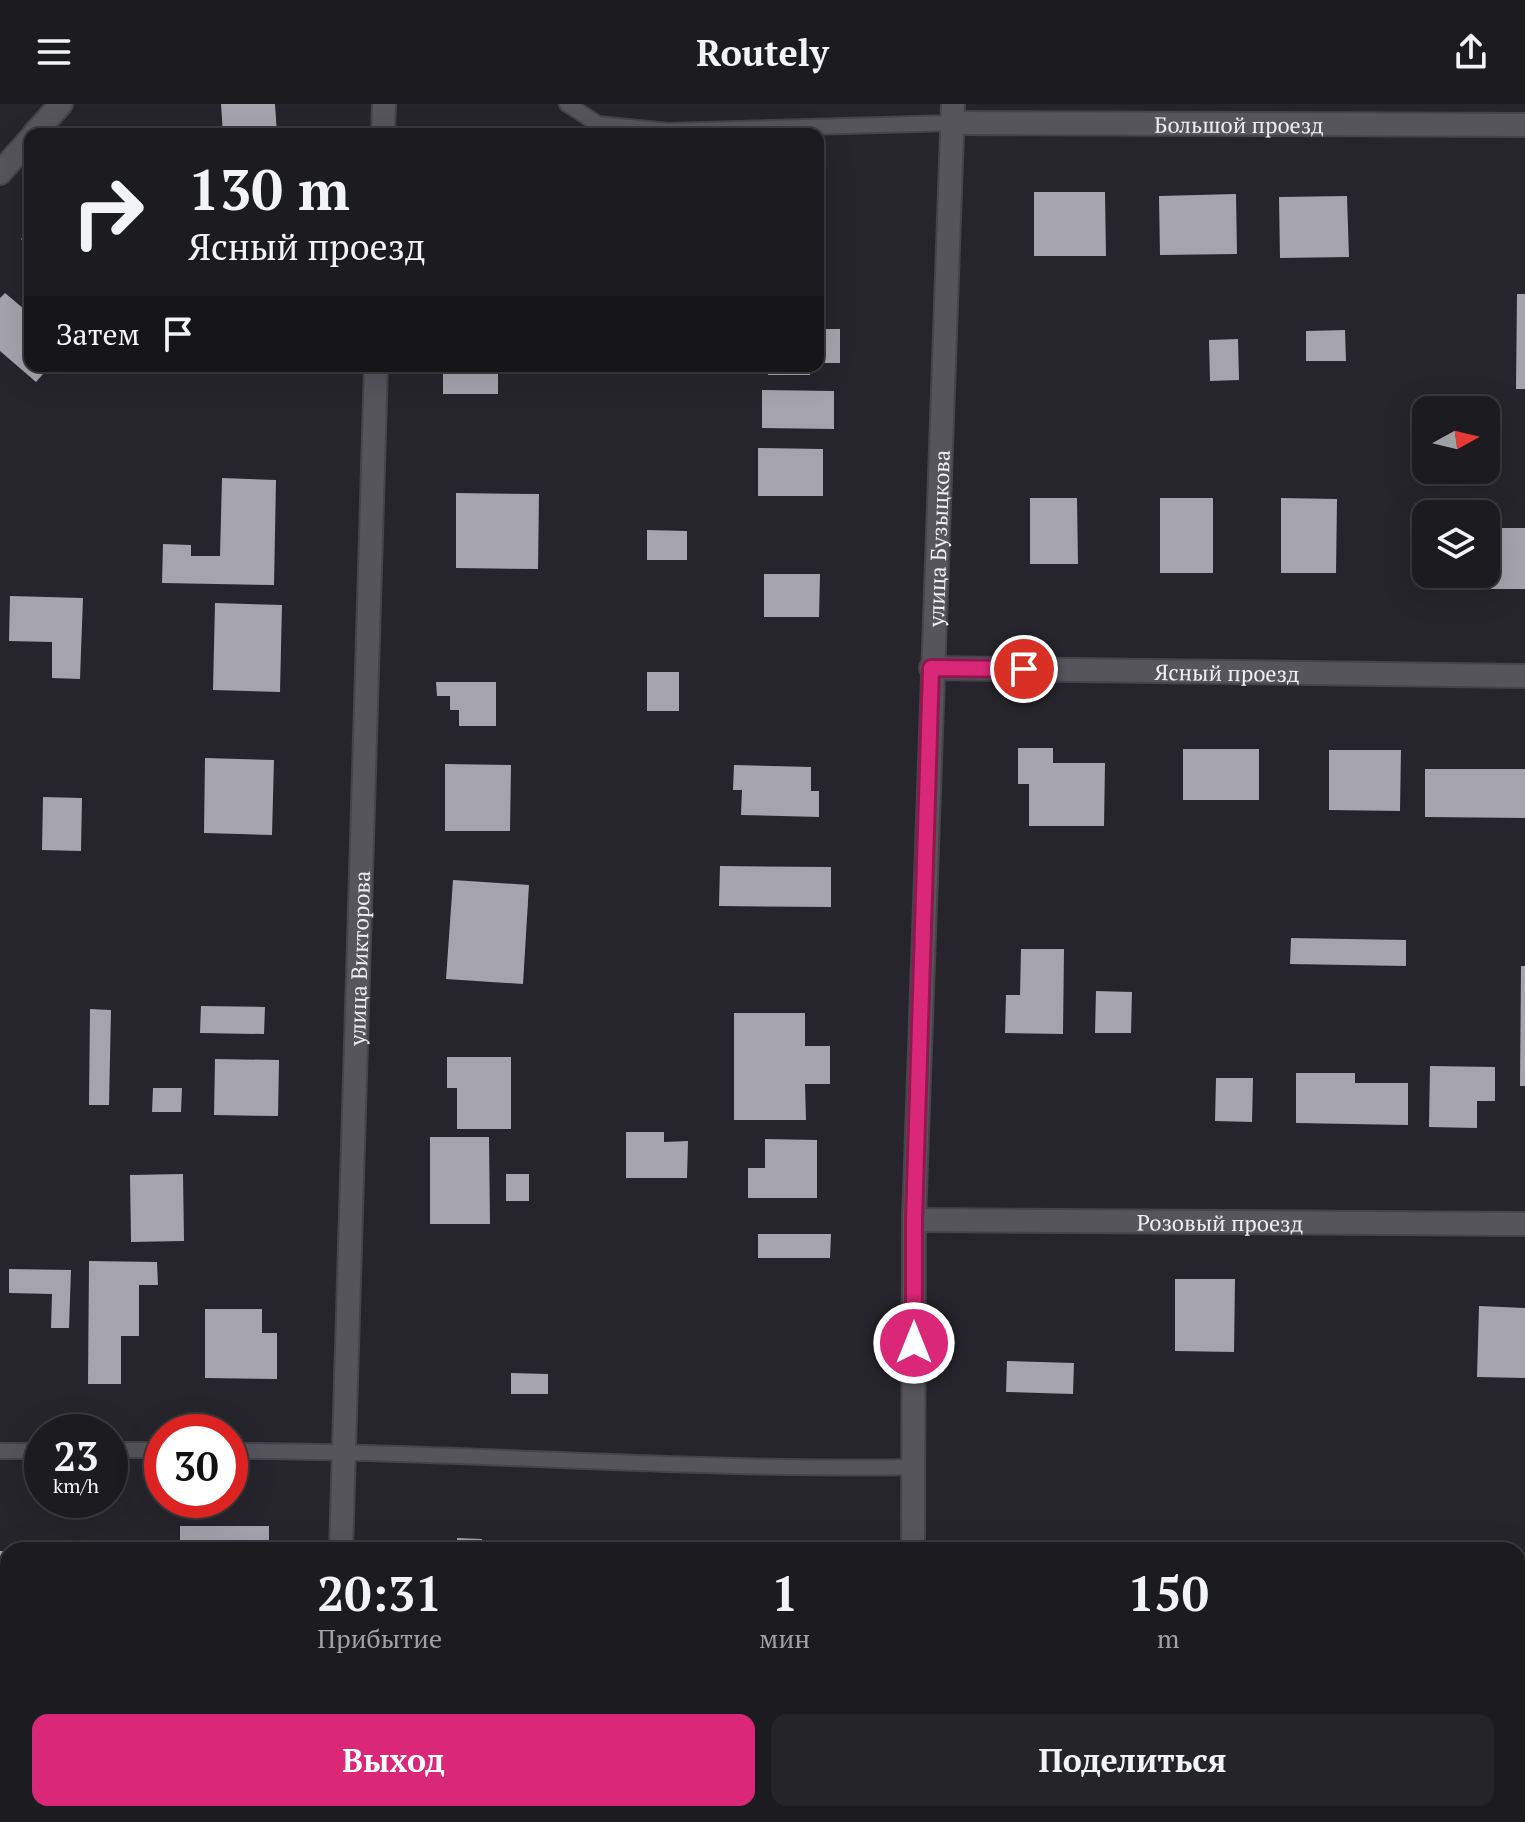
<!DOCTYPE html>
<html lang="ru">
<head>
<meta charset="utf-8">
<style>
	body { margin:0; font-family:"PT Serif",serif; background:#252529; color:#f1f3f6; height:100vh; display:flex; flex-direction:column; font-size:30px; white-space:nowrap }
	* { box-sizing:border-box; margin:0 }
	p { font-size:26px; color:#a0a1a5 }
	.icon { flex:none; width:44px; height:44px; fill:none; stroke:currentColor; stroke-width:2; stroke-linecap:round; stroke-linejoin:round }
	.map { position:relative; flex:1; overflow:hidden }
	.sheet { position:absolute; left:0px; top:1438px; width:1526px; height:280px; display:flex; flex-direction:column; background:#1c1c20; border-radius:24px 24px 0 0; box-shadow:0 8px 32px #0002,0 0 0 2px #3a3a3e }
	.sheet>* { flex:none }
	.top-card { position:absolute; left:24px; top:24px; width:800px; height:244px; border-radius:16px; box-shadow:0 8px 32px #0002,0 0 0 2px #3a3a3e; background:#1c1c20; color:#f1f3f6; overflow:hidden }
	.needle { width:52px; rotate:82deg }
	.fabs { position:absolute; left:1412px; top:292px; display:grid; gap:16px }
	.fabs a { display:grid; place-items:center; width:88px; height:88px; border-radius:16px; background:#1c1c20; box-shadow:0 8px 32px #0002,0 0 0 2px #3a3a3e; font-size:40px }
	.speed { position:absolute; left:24px; top:1310px; display:flex; gap:16px; font-size:40px; font-weight:700; text-align:center }
	.speed>* { display:grid; place-content:center; width:104px; height:104px; border-radius:50%; background:#1c1c20; box-shadow:0 8px 32px #0002,0 0 0 2px #3a3a3e; line-height:1 }
	.speed small { font-size:20px; font-weight:400 }
	.speed .limit { border:12px solid #d22; background:#fff; color:#111 }
	.pin { position:absolute; display:grid; place-items:center; width:68px; height:68px; color:#fff; margin:-34px; border:4px solid #fff; border-radius:50%; box-shadow:0 2px 8px #0007 }
	.me { position:absolute; width:88px; margin:-44px; rotate:0deg; stroke-linejoin:round; filter:drop-shadow(0 0 6px #0008) }
	.turn { display:flex; align-items:center; gap:28px; height:168px; padding:0 32px; font-size:36px }
	.turn .icon { width:104px; height:104px; stroke-width:2.5 }
	.turn b { display:block; font-size:56px; line-height:68px }
	.then { display:flex; align-items:center; height:76px; padding:0 32px; background:#0003; gap:16px; font-size:30px }
	.eta { display:flex; justify-content:space-evenly; align-items:center; height:136px; text-align:center }
	.eta b { font-size:48px; font-weight:600; line-height:56px }
	.primary-button { display:flex; gap:16px; margin-top:auto; padding:16px 32px }
	.primary-button a { flex:1; height:92px; border-radius:16px; background:#db2777; color:#fff; font-size:32px; font-weight:600; line-height:92px; text-align:center }
	.primary-button a+a { background:#252529; color:#f1f3f6 }
	header { display:flex; justify-content:space-between; align-items:center; height:104px; padding:0 32px; background:#1c1c20; font-size:36px; font-weight:600 }
	.map>svg:first-child { display:block }
	.building { fill:#a5a4ac }
	.lines { fill:none; stroke-linecap:round; stroke-linejoin:round }
	.service-casing { stroke:#454449; stroke-width:18 }
	.minor-casing { stroke:#454449; stroke-width:26 }
	.service { stroke:#56555c; stroke-width:14 }
	.minor { stroke:#56555c; stroke-width:22 }
	.route-casing { stroke:#8e194d; stroke-width:20 }
	.route { stroke:#db2777; stroke-width:14 }
	.labels { text-anchor:middle; dominant-baseline:central; stroke-width:8; stroke-linejoin:round; paint-order:stroke }
	.street-label { font-size:22px; fill:#eeedf1; stroke:#1d1b22 }
</style>
</head>
<body>
<header><svg class="icon" aria-label="menu" viewBox="0 0 24 24"><path d="M4 6h16M4 12h16M4 18h16"/></svg>Routely<svg class="icon" aria-label="share" viewBox="0 0 24 24"><path d="M12 15V3M7 8l5-5 5 5M5 13v7h14v-7"/></svg></header>
<div class="map">
<svg width="1525" height="1718" viewBox="0 0 1525 1718">
	<rect width="100%" height="100%" fill="#26252b"/>
	<!-- building -->
	<g class="building">
		<path d="M 221,0 L 275,0 L 277,30 L 223,30 Z"/>
		<path d="M 818,77 L 826,77 L 825,131 L 818,131 Z"/>
		<path d="M 1034,88 L 1105,88 L 1106,152 L 1034,152 Z"/>
		<path d="M 1236,90 L 1237,150 L 1160,151 L 1159,92 Z"/>
		<path d="M 1347,92 L 1349,153 L 1280,154 L 1279,93 Z"/>
		<path d="M 30,125 L 30,143 L 21,135 Z"/>
		<path d="M 5,189 L 30,210 L 30,262 L 50,262 L 36,278 L 0,247 L 0,194 Z"/>
		<path d="M 1517,190 L 1525,190 L 1525,285 L 1516,285 Z"/>
		<rect x="818" y="225" width="22" height="34"/>
		<path d="M 1345,226 L 1346,257 L 1306,257 L 1306,227 Z"/>
		<path d="M 1238,235 L 1239,276 L 1210,277 L 1209,236 Z"/>
		<rect x="443" y="262" width="55" height="28"/>
		<rect x="768" y="262" width="42" height="9"/>
		<path d="M 762,286 L 834,287 L 834,325 L 762,324 Z"/>
		<path d="M 758,344 L 823,345 L 823,392 L 758,392 Z"/>
		<path d="M 222,374 L 276,376 L 274,481 L 162,479 L 163,440 L 191,441 L 191,452 L 220,452 Z"/>
		<path d="M 456,389 L 539,390 L 538,465 L 456,464 Z"/>
		<path d="M 1030,394 L 1077,394 L 1078,460 L 1030,460 Z"/>
		<rect x="1160" y="394" width="53" height="75"/>
		<path d="M 1281,394 L 1337,395 L 1336,469 L 1281,469 Z"/>
		<rect x="1489" y="424" width="36" height="61"/>
		<path d="M 647,426 L 687,427 L 687,456 L 647,456 Z"/>
		<path d="M 764,470 L 820,470 L 819,513 L 764,513 Z"/>
		<path d="M 10,492 L 83,494 L 80,575 L 52,574 L 52,538 L 9,537 Z"/>
		<path d="M 215,499 L 282,501 L 280,588 L 213,586 Z"/>
		<rect x="647" y="568" width="32" height="39"/>
		<path d="M 436,578 L 496,578 L 496,622 L 459,622 L 459,606 L 450,606 L 450,592 L 437,592 Z"/>
		<path d="M 1018,644 L 1053,644 L 1053,659 L 1105,659 L 1104,722 L 1029,722 L 1029,680 L 1018,680 Z"/>
		<rect x="1183" y="645" width="76" height="51"/>
		<path d="M 1329,646 L 1401,646 L 1400,707 L 1329,706 Z"/>
		<path d="M 205,654 L 274,656 L 272,731 L 204,729 Z"/>
		<path d="M 445,660 L 511,661 L 510,727 L 445,727 Z"/>
		<path d="M 734,661 L 811,663 L 811,687 L 819,687 L 819,713 L 741,711 L 742,686 L 733,686 Z"/>
		<path d="M 1425,665 L 1525,665 L 1525,714 L 1425,713 Z"/>
		<path d="M 43,693 L 82,694 L 81,747 L 42,746 Z"/>
		<path d="M 720,762 L 831,763 L 831,803 L 719,802 Z"/>
		<path d="M 453,776 L 529,781 L 523,880 L 446,875 Z"/>
		<path d="M 1291,834 L 1406,836 L 1406,862 L 1290,860 Z"/>
		<path d="M 1021,845 L 1064,845 L 1063,930 L 1005,929 L 1006,891 L 1020,891 Z"/>
		<path d="M 1521,862 L 1525,862 L 1525,982 L 1520,982 Z"/>
		<path d="M 1096,887 L 1132,888 L 1131,929 L 1095,929 Z"/>
		<path d="M 201,902 L 265,903 L 264,930 L 200,929 Z"/>
		<path d="M 90,905 L 111,906 L 109,1001 L 89,1001 Z"/>
		<path d="M 734,909 L 805,909 L 805,942 L 830,942 L 830,980 L 805,980 L 806,1016 L 734,1016 Z"/>
		<path d="M 447,953 L 511,953 L 511,1025 L 457,1025 L 457,984 L 447,984 Z"/>
		<path d="M 215,955 L 279,956 L 278,1012 L 214,1011 Z"/>
		<path d="M 1430,962 L 1495,963 L 1495,997 L 1477,997 L 1477,1024 L 1429,1023 Z"/>
		<path d="M 1296,969 L 1355,969 L 1355,979 L 1408,979 L 1408,1021 L 1296,1019 Z"/>
		<path d="M 1216,974 L 1253,974 L 1252,1018 L 1215,1017 Z"/>
		<path d="M 153,984 L 182,984 L 181,1008 L 152,1008 Z"/>
		<path d="M 626,1028 L 664,1028 L 664,1038 L 688,1037 L 687,1074 L 626,1074 Z"/>
		<path d="M 430,1033 L 489,1033 L 490,1120 L 430,1120 Z"/>
		<path d="M 765,1035 L 817,1036 L 817,1094 L 748,1094 L 748,1064 L 765,1064 Z"/>
		<path d="M 183,1070 L 184,1137 L 131,1138 L 130,1071 Z"/>
		<rect x="506" y="1070" width="23" height="27"/>
		<path d="M 758,1130 L 831,1130 L 830,1154 L 758,1154 Z"/>
		<path d="M 89,1157 L 157,1158 L 158,1181 L 139,1181 L 139,1232 L 121,1232 L 121,1280 L 88,1280 Z"/>
		<path d="M 9,1165 L 71,1166 L 69,1224 L 51,1224 L 52,1190 L 9,1189 Z"/>
		<path d="M 1175,1175 L 1235,1175 L 1234,1248 L 1175,1247 Z"/>
		<path d="M 1479,1202 L 1525,1204 L 1525,1274 L 1477,1273 Z"/>
		<path d="M 205,1205 L 262,1205 L 262,1229 L 277,1229 L 277,1275 L 205,1274 Z"/>
		<path d="M 1007,1257 L 1074,1259 L 1073,1290 L 1006,1288 Z"/>
		<path d="M 511,1269 L 548,1270 L 548,1290 L 511,1290 Z"/>
		<rect x="180" y="1422" width="89" height="24"/>
		<path d="M 457,1434 L 482,1435 L 482,1442 L 496,1442 L 496,1446 L 440,1446 L 440,1442 L 457,1442 Z"/>
		<path d="M 1162,1439 L 1223,1441 L 1223,1446 L 1162,1446 Z"/>
		<path d="M 0,1447 L 8,1447 L 5,1501 L 0,1501 Z"/>
		<rect x="1518" y="1481" width="7" height="56"/>
		<rect x="166" y="1710" width="71" height="8"/>
		<rect x="707" y="1710" width="87" height="8"/>
	</g>
	<g class="lines">
		<defs>
			<g id="service">
				<path d="M 567,0 L 598,20 L 668,27 L 953,19"/>
				<path d="M 110,1346 L 162,1346"/>
				<path d="M 0,1347 L 42,1347"/>
				<path d="M 230,1347 C 458,1347 686,1367 914,1363"/>
			</g>
			<g id="minor">
				<path id="s1" d="M 953,19 L 1525,21"/>
				<path d="M 34,30 L 61,0"/>
				<path d="M 383,30 L 384,0"/>
				<path d="M 0,69 L 30,35"/>
				<path id="s2" d="M 931,564 L 1525,572"/>
				<path id="s3" d="M 914,1116 L 1525,1120"/>
				<path id="s4" d="M 341,1446 L 376,262"/>
				<path id="s5" d="M 913,1446 L 914,1116 L 953,0"/>
				<path d="M 1518,1642 L 1525,1642"/>
				<path d="M 913,1710 L 913,1718"/>
				<path d="M 338,1718 L 338,1710"/>
			</g>
		</defs>
		<!-- service casing -->
		<use href="#service" class="service-casing"/>
		<!-- minor casing -->
		<use href="#minor" class="minor-casing"/>
		<!-- service -->
		<use href="#service" class="service"/>
		<!-- minor -->
		<use href="#minor" class="minor"/>
	</g>
	<g class="lines">
		<defs>
			<path id="route" d="M 914,1239 L 914,1116 L 931,564 L 1024,565"/>
		</defs>
		<!-- route casing -->
		<use href="#route" class="route-casing"/>
		<!-- route -->
		<use href="#route" class="route"/>
	</g>
	<g class="labels">
		<!-- street labels -->
		<g class="street-label">
			<text stroke="none"><textPath href="#s1" startOffset="286">Большой проезд</textPath></text>
			<text stroke="none"><textPath href="#s5" startOffset="1012">улица Бузыцкова</textPath></text>
			<text stroke="none"><textPath href="#s2" startOffset="296">Ясный проезд</textPath></text>
			<text stroke="none"><textPath href="#s4" startOffset="592">улица Викторова</textPath></text>
			<text stroke="none"><textPath href="#s3" startOffset="306">Розовый проезд</textPath></text>
		</g>
	</g>
</svg>
<div class="fabs">
<a><svg class="needle" viewBox="-14 -14 28 28"><path d="M0-13l5 13h-10z" fill="#e53935"/><path d="M0 13l5-13h-10z" fill="#a0a1a5"/></svg></a>
<a><svg class="icon" aria-label="layers" viewBox="0 0 24 24"><path d="M12 4l9 5-9 5-9-5zM3 14l9 5 9-5"/></svg></a>
</div>
<div class="speed"><div>23<small>km/h</small></div><div class="limit">30</div></div>
<div class="pin" style="left:1024px;top:565px;background:#d93025"><svg class="icon" aria-label="arrive" viewBox="0 0 24 24"><path d="M6 21V4h12l-3 4 3 4H6"/></svg></div>
<svg class="me" style="left:914px;top:1239px" viewBox="-20 -20 40 40"><circle r="17" fill="#db2777" stroke="#fff" stroke-width="3"/><path d="M0-11L8 9 0 5-8 9z" fill="#fff"/></svg>
<div class="top-card">
<div class="turn"><svg class="icon" aria-label="right" viewBox="0 0 24 24"><path d="M7 20v-9h11M14 6l5 5-5 5"/></svg><div><b>130 m</b>Ясный проезд</div></div>
<div class="then">Затем<svg class="icon" aria-label="arrive" viewBox="0 0 24 24"><path d="M6 21V4h12l-3 4 3 4H6"/></svg></div>
</div>
<section class="sheet">
<div class="eta">
<div><b>20:31</b><p>Прибытие</p></div>
<div><b>1</b><p>мин</p></div>
<div><b>150</b><p>m</p></div>
</div>
<div class="primary-button"><a>Выход</a><a>Поделиться</a></div>
</section>
</div>
</body>
</html>
